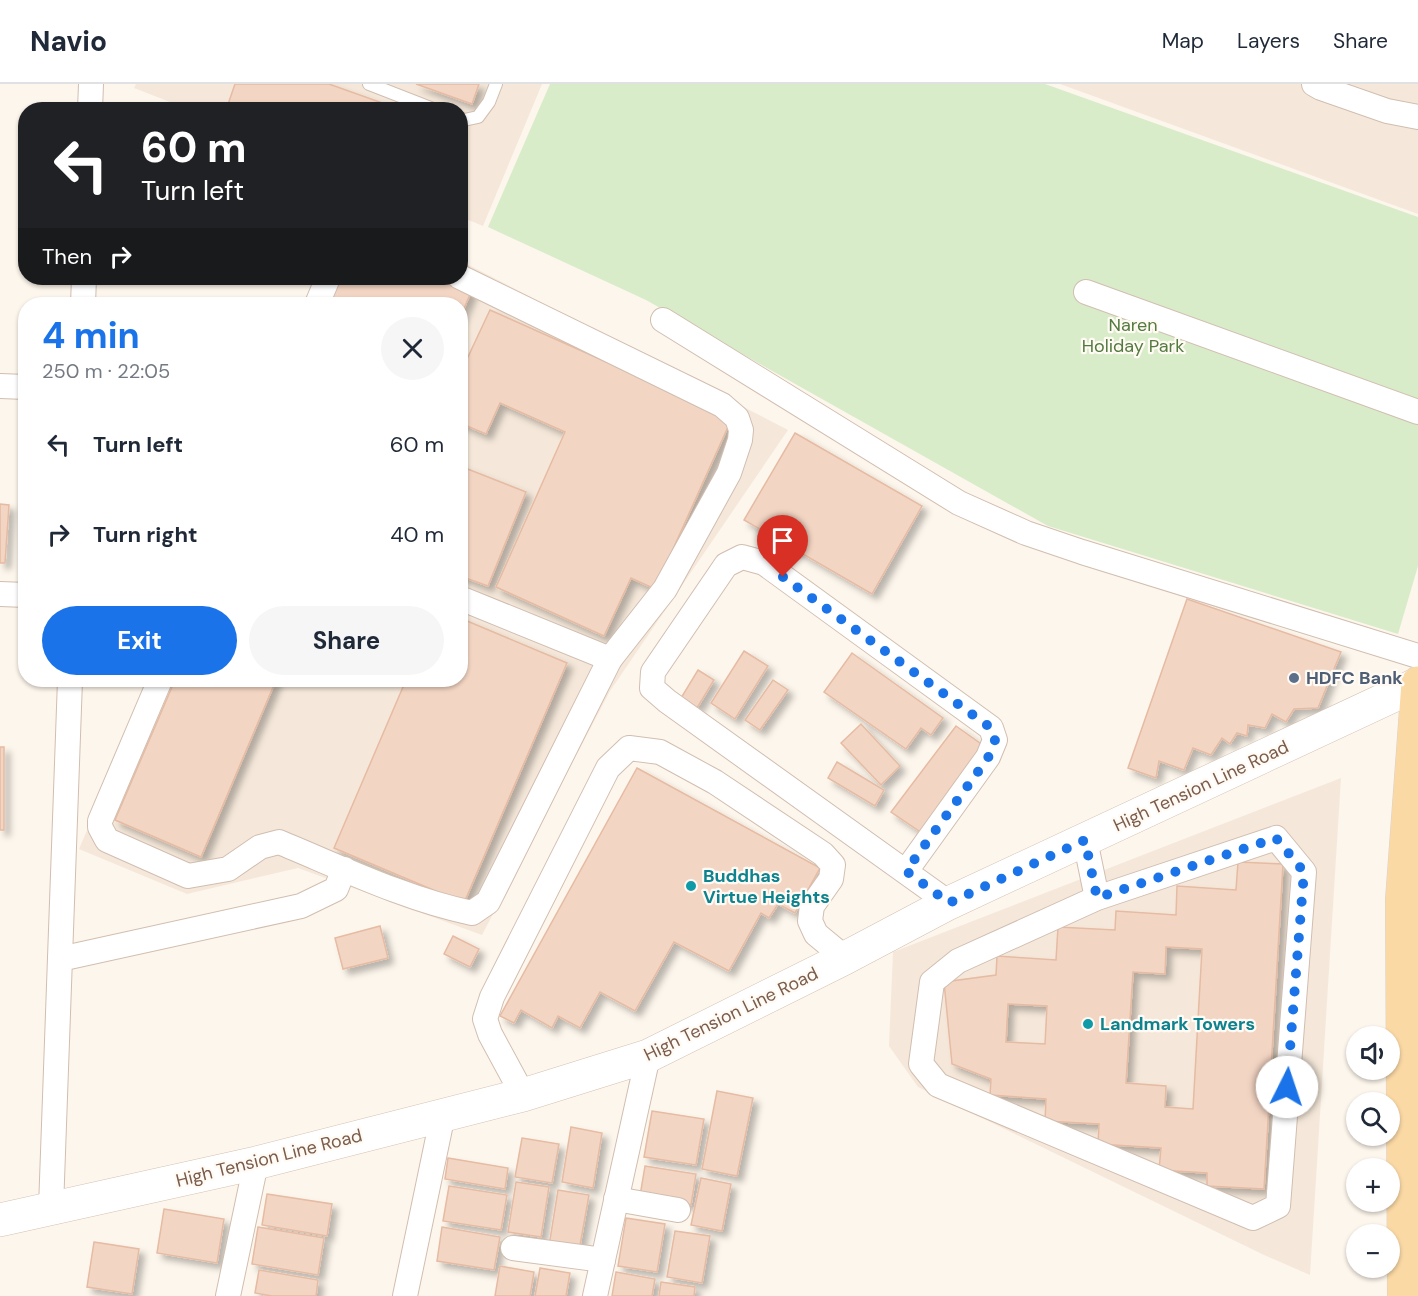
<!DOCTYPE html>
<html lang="en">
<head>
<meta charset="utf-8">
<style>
	body { margin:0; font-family:"DM Sans",sans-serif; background:#f6f6f7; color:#1f2937; height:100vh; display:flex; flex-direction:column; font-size:22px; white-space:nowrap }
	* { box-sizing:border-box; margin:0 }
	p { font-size:20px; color:#747a83 }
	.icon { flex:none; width:33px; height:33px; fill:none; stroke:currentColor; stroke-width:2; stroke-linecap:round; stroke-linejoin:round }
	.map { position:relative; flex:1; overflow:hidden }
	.drawer { position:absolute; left:18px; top:213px; width:450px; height:390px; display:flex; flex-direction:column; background:#fff; border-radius:24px; box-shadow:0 2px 4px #0004 }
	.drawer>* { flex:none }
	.banner { position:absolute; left:18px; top:18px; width:450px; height:183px; border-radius:24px; box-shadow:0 2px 4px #0004; background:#202124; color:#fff; overflow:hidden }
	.fabs { position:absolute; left:1346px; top:942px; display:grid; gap:12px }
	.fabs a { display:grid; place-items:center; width:54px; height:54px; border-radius:50%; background:#fff; box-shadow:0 2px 4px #0004; font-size:30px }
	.pin { position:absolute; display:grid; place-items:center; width:51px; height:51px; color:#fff; margin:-62px -26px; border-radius:50% 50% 50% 0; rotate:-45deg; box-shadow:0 0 6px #0007 }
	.pin .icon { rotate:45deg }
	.me { position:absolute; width:66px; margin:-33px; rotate:4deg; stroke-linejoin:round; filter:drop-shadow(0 0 4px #0008) }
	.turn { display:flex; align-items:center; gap:21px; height:126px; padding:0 24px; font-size:27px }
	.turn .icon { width:78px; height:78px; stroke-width:2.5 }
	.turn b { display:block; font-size:42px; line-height:51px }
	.then { display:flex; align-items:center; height:57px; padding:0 24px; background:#0003; gap:12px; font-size:22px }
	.round { display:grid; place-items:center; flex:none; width:63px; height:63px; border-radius:32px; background:#f6f6f7 }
	.overview { display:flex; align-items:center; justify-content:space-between; height:102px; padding:0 24px }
	h1 { font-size:36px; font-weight:700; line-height:45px; color:#1a73e8 }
	.cta { display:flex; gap:12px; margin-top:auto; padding:12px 24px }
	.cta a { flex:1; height:69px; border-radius:36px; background:#1a73e8; color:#fff; font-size:24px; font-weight:700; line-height:69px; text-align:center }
	.cta a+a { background:#f6f6f7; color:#1f2937 }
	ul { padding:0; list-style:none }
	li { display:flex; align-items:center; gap:18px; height:90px; padding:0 24px }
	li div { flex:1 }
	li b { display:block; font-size:22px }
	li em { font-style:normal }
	header { display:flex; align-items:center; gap:36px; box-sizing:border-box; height:84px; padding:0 30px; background:#fff; border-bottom:2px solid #e0e1e3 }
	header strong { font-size:28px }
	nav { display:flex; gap:33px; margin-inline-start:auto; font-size:21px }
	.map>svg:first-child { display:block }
	.residential { fill:#f5e8da }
	.green { fill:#d8ecc9 }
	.building { fill:#f3d5c3; stroke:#e6bba3; stroke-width:1.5; fill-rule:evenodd; filter:url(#shadow) }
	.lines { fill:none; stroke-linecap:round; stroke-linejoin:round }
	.service-casing { stroke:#d1beb0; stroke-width:14 }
	.minor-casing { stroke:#d1beb0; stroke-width:26 }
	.secondary-casing { stroke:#d6c0b0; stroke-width:34 }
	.primary-casing { stroke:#dad1cd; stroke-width:34 }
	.service { stroke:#fff; stroke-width:12 }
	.minor { stroke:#fff; stroke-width:24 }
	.secondary { stroke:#fff; stroke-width:33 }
	.primary { stroke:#fbd9a5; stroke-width:33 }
	.route { stroke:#1a73e8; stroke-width:10; stroke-dasharray:0 18 }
	.service-dot { fill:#5c6f8a; stroke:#fffaf3; stroke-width:2 }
	.culture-dot { fill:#0f9aa8; stroke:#fffaf3; stroke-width:2 }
	.labels { text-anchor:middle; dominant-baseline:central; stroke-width:4.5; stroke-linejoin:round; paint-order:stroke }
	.park-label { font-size:18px; fill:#537a41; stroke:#fffaf3 }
	.service-label { font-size:18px; font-weight:bold; fill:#4e5e75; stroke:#fffaf3; text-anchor:start }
	.street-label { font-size:18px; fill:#7a5c4d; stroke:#fffaf3 }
	.culture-label { font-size:18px; font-weight:bold; fill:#0d838f; stroke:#fffaf3; text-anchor:start }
</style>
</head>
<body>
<header>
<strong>Navio</strong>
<nav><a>Map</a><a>Layers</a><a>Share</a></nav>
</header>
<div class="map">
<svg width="1418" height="1212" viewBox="0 0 1418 1212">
	<defs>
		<filter id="shadow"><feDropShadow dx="5.5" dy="5.5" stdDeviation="3" flood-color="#0004"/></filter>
	</defs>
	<rect width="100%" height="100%" fill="#fdf6ec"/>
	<!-- residential -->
	<g class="residential">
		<path d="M 136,0 L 542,0 L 483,142 L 461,133 L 460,26 L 188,25 L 134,4 Z"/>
		<path d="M 1060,0 L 1418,0 L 1418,130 Z"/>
		<path d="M 461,177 L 788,346 L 610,607 L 482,851 L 298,784 L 187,810 L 79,765 L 151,596 L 460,596 L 460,220 L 311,220 L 322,194 L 460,194 Z"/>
		<path d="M 1341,694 L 1310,1191 L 1264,1171 L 918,1003 L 889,962 L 893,868 Z"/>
	</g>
	<!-- green -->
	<path class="green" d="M 550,0 L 1045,0 L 1418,133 L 1418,482 L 1398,550 L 1048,442 L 646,216 L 488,143 Z"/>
	<!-- building -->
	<g class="building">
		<path d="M 235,0 L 329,0 L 402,26 L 226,26 Z"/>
		<path d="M 416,0 L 479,0 L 472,20 Z"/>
		<path d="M 337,194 L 450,194 L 473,203 L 460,234 L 460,220 L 326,220 Z"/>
		<path d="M 490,226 L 732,334 L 655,505 L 631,494 L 604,552 L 496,503 L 565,348 L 500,319 L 486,350 L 460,339 L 460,290 Z"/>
		<path d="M 795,349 L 922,422 L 872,510 L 744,436 Z"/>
		<path d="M 460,382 L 526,408 L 488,502 L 460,492 Z"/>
		<path d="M 0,420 L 9,421 L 5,479 L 0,479 Z"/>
		<path d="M 1187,515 L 1341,568 L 1318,624 L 1294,625 L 1286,638 L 1272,630 L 1265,644 L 1248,641 L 1247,652 L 1237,649 L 1230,660 L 1222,654 L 1211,671 L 1193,664 L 1184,686 L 1159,677 L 1156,694 L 1128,684 Z"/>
		<path d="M 460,534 L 567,579 L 464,819 L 334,764 L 406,596 L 460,596 Z"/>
		<path d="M 744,567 L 768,582 L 735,635 L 711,619 Z"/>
		<path d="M 852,569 L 943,634 L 931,651 L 921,644 L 906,665 L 824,608 Z"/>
		<path d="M 698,586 L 714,596 L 697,624 L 681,614 Z"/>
		<path d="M 175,596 L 276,596 L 201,773 L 115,736 Z"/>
		<path d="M 773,596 L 788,606 L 760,646 L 745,636 Z"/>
		<path d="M 861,640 L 900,682 L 881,701 L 841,659 Z"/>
		<path d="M 956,642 L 984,662 L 922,749 L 891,728 Z"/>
		<rect x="0" y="663" width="4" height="83"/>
		<path d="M 837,678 L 884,706 L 875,722 L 828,694 Z"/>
		<path d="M 637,684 L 820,784 L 795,829 L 778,820 L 769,834 L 761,829 L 729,887 L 674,858 L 635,927 L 600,908 L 580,944 L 558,932 L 552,944 L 521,926 L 514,939 L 500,932 Z"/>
		<path d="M 1238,778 L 1283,780 L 1264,1105 L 1207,1102 L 1207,1089 L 1159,1086 L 1161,1064 L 1098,1060 L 1099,1040 L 1045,1037 L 1046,1015 L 990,1011 L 991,995 L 952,980 L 944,898 L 996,891 L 997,872 L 1056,876 L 1058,843 L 1115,846 L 1116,827 L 1176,831 L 1177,802 L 1236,806 ZM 1166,863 L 1202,865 L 1193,1025 L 1165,1023 L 1166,1002 L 1126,999 L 1133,888 L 1165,890 ZM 1008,920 L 1047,922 L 1045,960 L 1006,958 Z"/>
		<path d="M 380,842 L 388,874 L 343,885 L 335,854 Z"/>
		<path d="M 453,852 L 479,865 L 470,883 L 444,870 Z"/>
		<path d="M 717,1007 L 753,1014 L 737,1092 L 702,1085 Z"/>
		<path d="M 652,1027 L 704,1035 L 696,1081 L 644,1073 Z"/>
		<path d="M 571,1043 L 602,1049 L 593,1104 L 562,1098 Z"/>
		<path d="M 522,1054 L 559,1060 L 552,1099 L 515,1093 Z"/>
		<path d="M 448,1074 L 508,1084 L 505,1105 L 445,1095 Z"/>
		<path d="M 645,1082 L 696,1090 L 691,1121 L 640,1112 Z"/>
		<path d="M 701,1094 L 731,1100 L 722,1147 L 691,1141 Z"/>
		<path d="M 516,1098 L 549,1103 L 541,1153 L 508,1148 Z"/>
		<path d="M 449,1102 L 507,1111 L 501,1146 L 443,1137 Z"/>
		<path d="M 558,1106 L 589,1111 L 579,1167 L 549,1162 Z"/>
		<path d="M 267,1110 L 332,1120 L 327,1152 L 262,1141 Z"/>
		<path d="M 164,1125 L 224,1135 L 217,1179 L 157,1169 Z"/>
		<path d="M 626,1134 L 665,1140 L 657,1188 L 618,1182 Z"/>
		<path d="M 258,1143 L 324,1154 L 318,1191 L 252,1180 Z"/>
		<path d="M 442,1143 L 500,1153 L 494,1186 L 437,1177 Z"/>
		<path d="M 675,1147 L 710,1152 L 702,1199 L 667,1193 Z"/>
		<path d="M 94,1158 L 139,1165 L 132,1210 L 87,1203 Z"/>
		<path d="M 500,1182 L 534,1188 L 530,1212 L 495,1212 Z"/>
		<path d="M 540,1184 L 570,1189 L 566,1212 L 535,1212 Z"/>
		<path d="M 259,1186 L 318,1196 L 316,1212 L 272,1212 L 255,1209 Z"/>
		<path d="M 616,1188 L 655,1195 L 652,1212 L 612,1212 Z"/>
		<path d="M 661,1198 L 695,1203 L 694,1212 L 659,1212 Z"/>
	</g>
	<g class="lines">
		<defs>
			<g id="service">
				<path d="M 369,0 L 436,26"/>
				<path d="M 460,34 L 464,36 L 478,33 L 489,18 L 496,0"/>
			</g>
			<g id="minor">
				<path d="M 1314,0 L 1321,4 L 1387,27 L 1418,33"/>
				<path d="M 90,26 L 91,0"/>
				<path d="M 1086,208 L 1418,328"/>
				<path d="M 83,220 L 84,194"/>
				<path d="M 317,220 L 328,194"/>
				<path d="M 663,236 L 959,419 L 1026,449 L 1082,468 L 1418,572"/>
				<path d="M 0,302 L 26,303"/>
				<path d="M 0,510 L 26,511"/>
				<path d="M 460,514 L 610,575"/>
				<path d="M 160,596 L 100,737 L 100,743 L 107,756 L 188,792 L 228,785 L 260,763 L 279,758 C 342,784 405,815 472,829 L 488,818 L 610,575 L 665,505 L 729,389 L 740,356 L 741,346 L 737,334 L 722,321 L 460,193"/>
				<path d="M 1085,756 L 1097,814 L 958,877 L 932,898 L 921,980 L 938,1001 L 1253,1134 L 1278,1122 L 1304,788 L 1276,754 L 1097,814"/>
				<path d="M 906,787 L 988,673 L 995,656 L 991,644 L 764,479 L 742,473 L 726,481 L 653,588 L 652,604 L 667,617 L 949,819"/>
				<path d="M 60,875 L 301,822 L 336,805 L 344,785"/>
				<path d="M 523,1011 L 490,950 L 485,935 L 492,913 L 608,684 L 629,664 L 660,668 L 715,698 L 823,770 L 833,781 L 831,795 L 812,822 L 810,837 L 816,850 L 845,874"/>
				<path d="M 616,1115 L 678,1126"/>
				<path d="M 51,1124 L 70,596"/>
				<path d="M 513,1164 L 603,1176"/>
				<path d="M 228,1212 L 256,1079"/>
				<path d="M 405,1212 L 443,1030"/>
				<path d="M 595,1212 L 648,972"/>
			</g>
			<path id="secondary" d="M 0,1136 L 256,1079 L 523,1011 L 648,972 L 845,874 L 949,819 L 1418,600"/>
			<path id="primary" d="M 1404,1212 L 1402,816 L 1418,599"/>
		</defs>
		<!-- service casing -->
		<use href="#service" class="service-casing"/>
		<!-- minor casing -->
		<use href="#minor" class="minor-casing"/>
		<!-- secondary casing -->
		<use href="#secondary" class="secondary-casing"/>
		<!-- primary casing -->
		<use href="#primary" class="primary-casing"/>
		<!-- service -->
		<use href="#service" class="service"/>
		<!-- minor -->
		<use href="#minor" class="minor"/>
		<!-- secondary -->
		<use href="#secondary" class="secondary"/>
		<!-- primary -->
		<use href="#primary" class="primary"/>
	</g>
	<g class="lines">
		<!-- route -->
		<path class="route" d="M 783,493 L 991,644 L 995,656 L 988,674 L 906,787 L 949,819 L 1085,756 L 1097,814 L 1276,754 L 1304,788 L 1287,1003"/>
	</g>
	<!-- markers -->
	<circle class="service-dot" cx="1294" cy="594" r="6"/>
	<g class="culture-dot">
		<circle cx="691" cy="802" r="6"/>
		<circle cx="1088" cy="940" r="6"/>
	</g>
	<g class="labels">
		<!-- park labels -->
		<g class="park-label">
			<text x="1133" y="241">Naren<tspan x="1133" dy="21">Holiday Park</tspan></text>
		</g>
		<!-- service labels -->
		<g class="service-label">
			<text x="1306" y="594">HDFC Bank</text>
		</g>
		<!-- street labels -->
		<g class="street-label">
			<text transform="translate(1201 702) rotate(-25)">High Tension Line Road</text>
			<text transform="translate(731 930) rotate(-26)">High Tension Line Road</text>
			<text transform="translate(269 1074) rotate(-14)">High Tension Line Road</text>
		</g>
		<!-- culture labels -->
		<g class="culture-label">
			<text x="703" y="792">Buddhas<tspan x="703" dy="21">Virtue Heights</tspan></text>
			<text x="1100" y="940">Landmark Towers</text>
		</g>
	</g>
</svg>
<div class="fabs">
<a><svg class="icon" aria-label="sound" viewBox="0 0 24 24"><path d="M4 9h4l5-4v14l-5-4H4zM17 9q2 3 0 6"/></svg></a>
<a><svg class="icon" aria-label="search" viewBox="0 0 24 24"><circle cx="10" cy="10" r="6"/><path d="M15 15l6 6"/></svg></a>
<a>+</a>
<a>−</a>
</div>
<div class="pin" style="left:783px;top:493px;background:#d93025"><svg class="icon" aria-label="arrive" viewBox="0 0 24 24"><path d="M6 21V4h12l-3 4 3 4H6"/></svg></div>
<svg class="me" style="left:1287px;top:1003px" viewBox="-20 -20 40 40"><circle r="19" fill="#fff"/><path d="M0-13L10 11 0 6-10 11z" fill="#1a73e8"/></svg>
<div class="banner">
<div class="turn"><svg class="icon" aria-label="left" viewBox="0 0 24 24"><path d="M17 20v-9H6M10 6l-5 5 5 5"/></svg><div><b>60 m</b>Turn left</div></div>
<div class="then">Then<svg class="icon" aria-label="right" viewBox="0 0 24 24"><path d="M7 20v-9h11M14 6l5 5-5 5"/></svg></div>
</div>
<section class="drawer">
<div class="overview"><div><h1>4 min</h1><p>250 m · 22:05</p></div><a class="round"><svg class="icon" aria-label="close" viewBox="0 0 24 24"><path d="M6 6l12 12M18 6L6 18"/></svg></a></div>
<ul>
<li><svg class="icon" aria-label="left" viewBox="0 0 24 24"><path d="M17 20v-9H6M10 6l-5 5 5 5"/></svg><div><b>Turn left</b></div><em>60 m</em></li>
<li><svg class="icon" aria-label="right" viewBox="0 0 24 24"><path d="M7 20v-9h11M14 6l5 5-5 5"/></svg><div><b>Turn right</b></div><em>40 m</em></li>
</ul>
<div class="cta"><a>Exit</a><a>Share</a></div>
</section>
</div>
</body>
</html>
